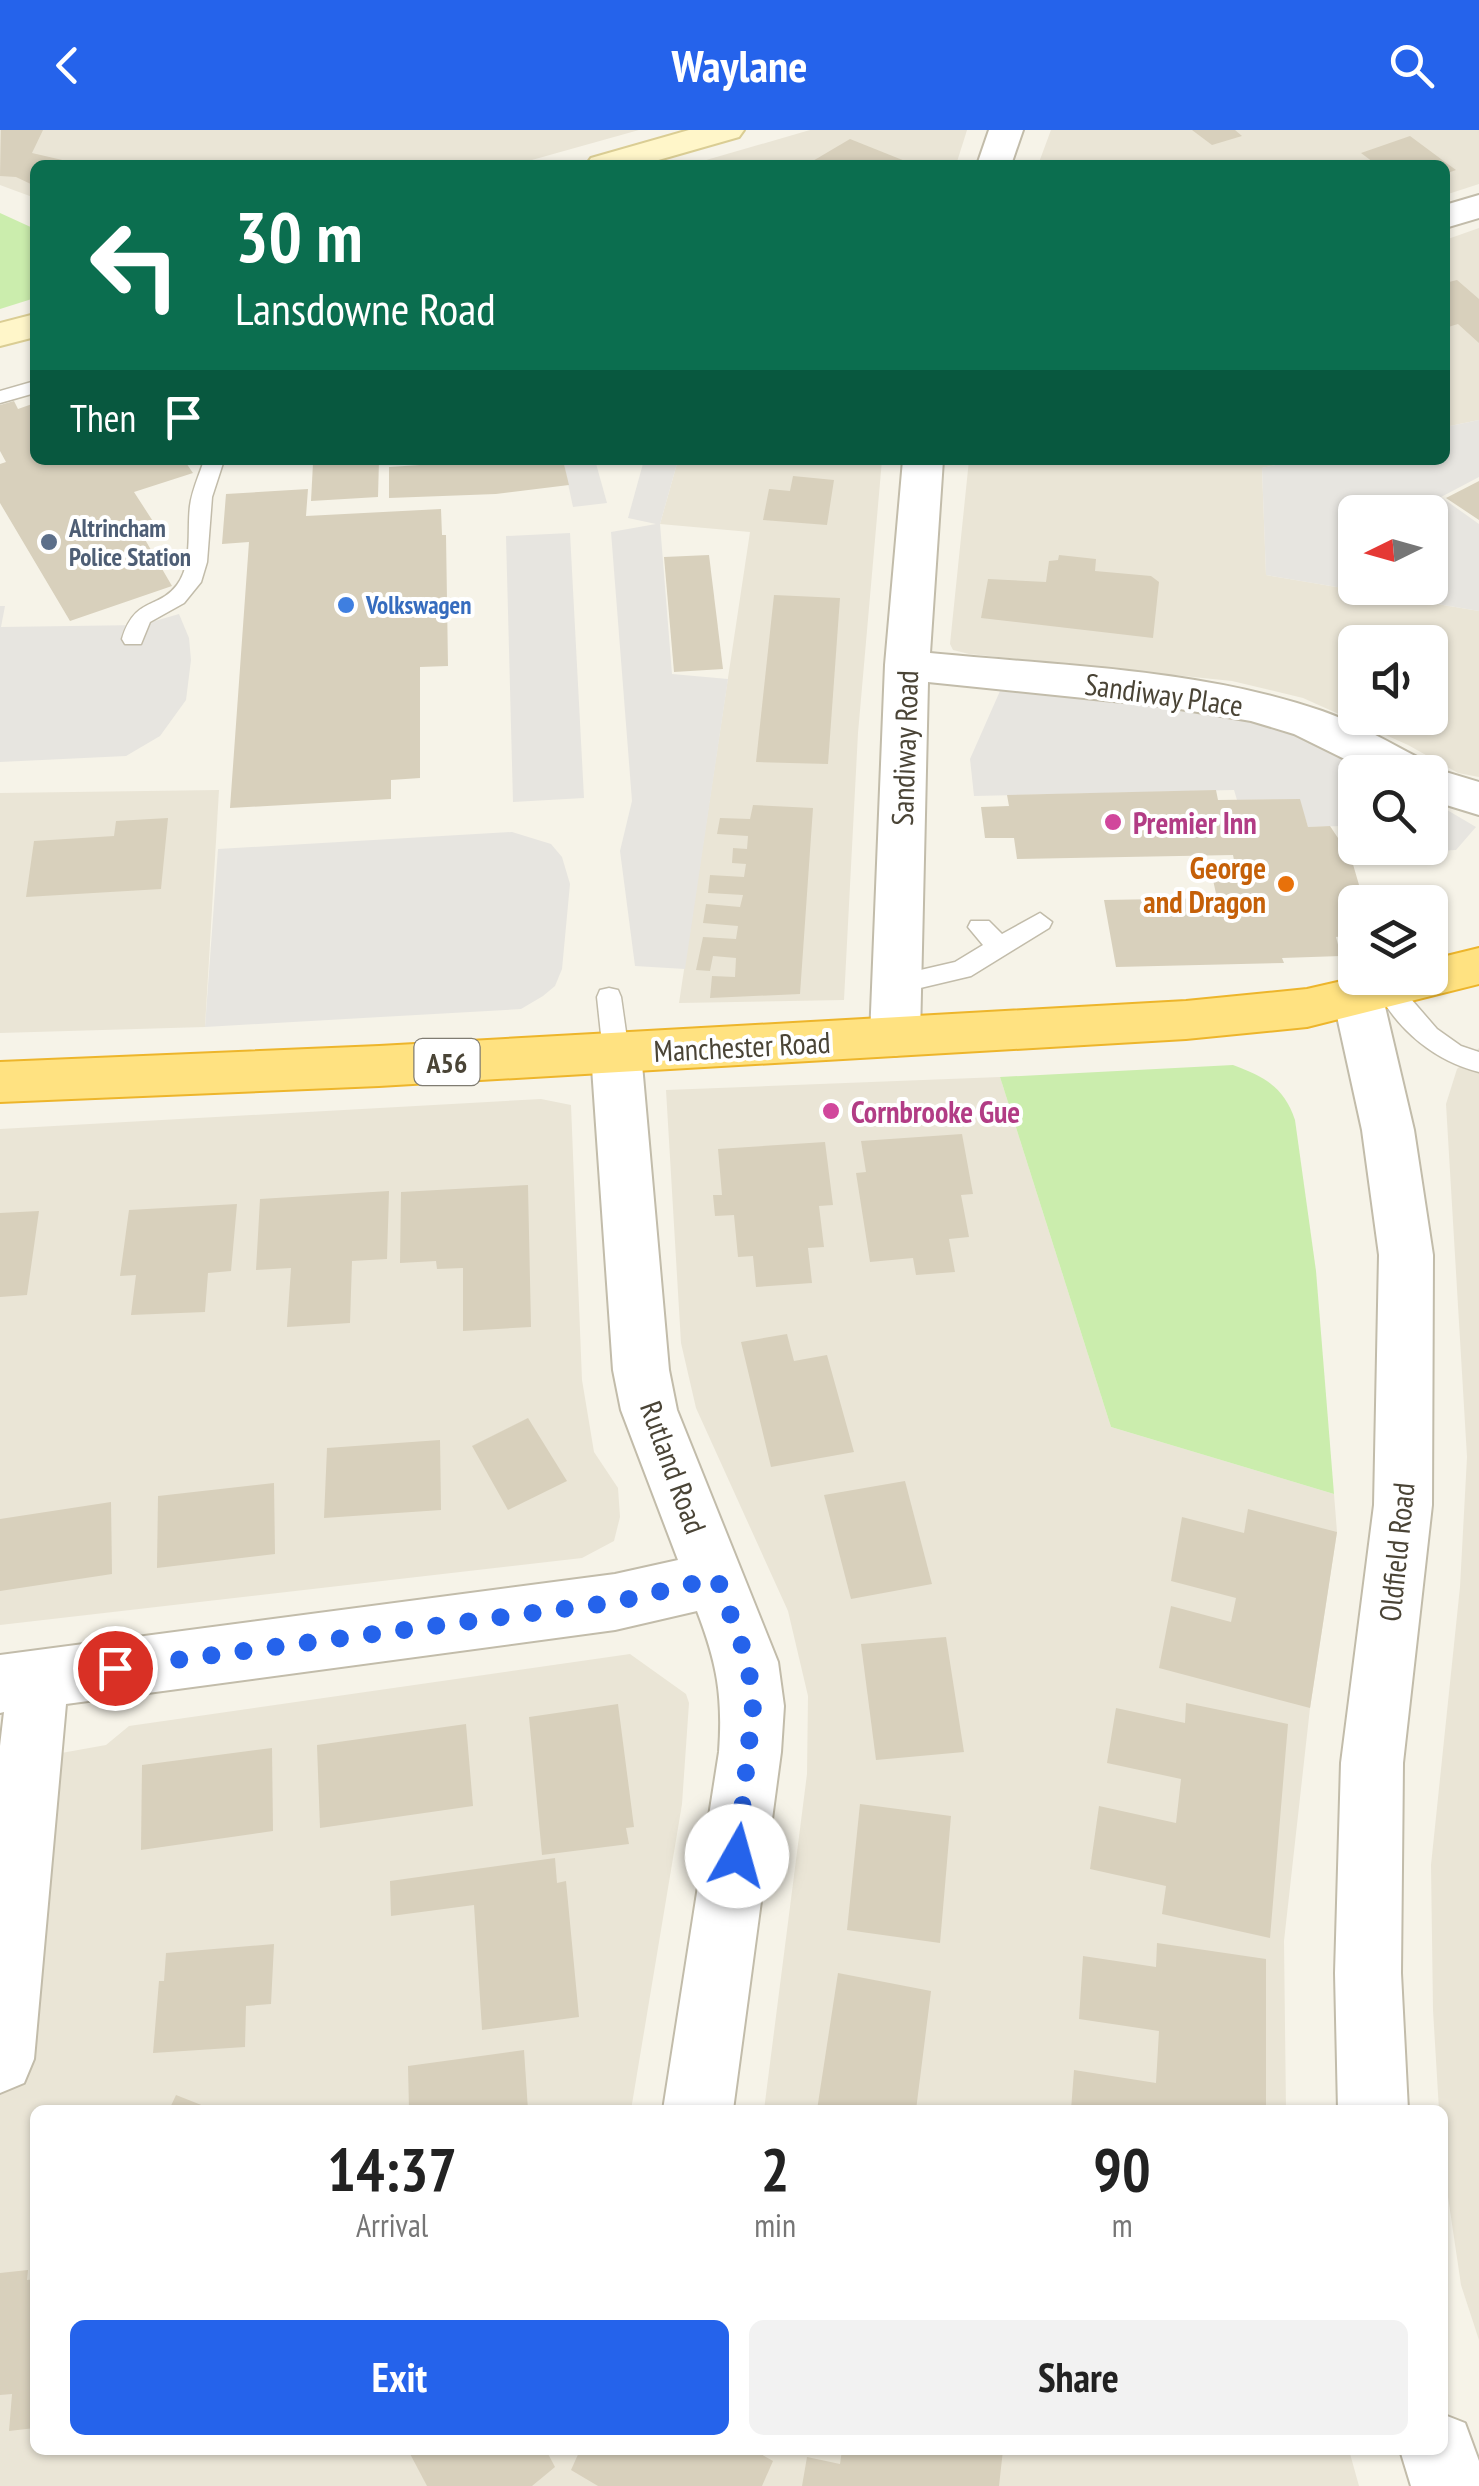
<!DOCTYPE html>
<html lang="en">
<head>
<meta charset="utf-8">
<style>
	body { margin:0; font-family:"PT Sans Narrow",sans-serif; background:#f2f2f2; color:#222; height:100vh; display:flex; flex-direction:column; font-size:38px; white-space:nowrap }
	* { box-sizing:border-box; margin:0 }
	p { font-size:32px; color:#767676 }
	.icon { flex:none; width:55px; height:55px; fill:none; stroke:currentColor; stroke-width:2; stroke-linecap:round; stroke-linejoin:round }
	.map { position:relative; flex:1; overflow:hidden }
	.drawer { position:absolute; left:30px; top:1975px; width:1418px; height:350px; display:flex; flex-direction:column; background:#fff; border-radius:15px; box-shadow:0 2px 8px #0004 }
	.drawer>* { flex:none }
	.top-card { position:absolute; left:30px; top:30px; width:1420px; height:305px; border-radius:15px; box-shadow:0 2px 8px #0004; background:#0b6e4f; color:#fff; overflow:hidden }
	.needle { width:65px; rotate:265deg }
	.tools { position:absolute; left:1338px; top:365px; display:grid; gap:20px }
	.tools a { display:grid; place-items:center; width:110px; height:110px; border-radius:15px; background:#fff; box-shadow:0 2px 8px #0004; font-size:50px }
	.pin { position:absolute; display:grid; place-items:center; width:85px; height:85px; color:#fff; margin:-42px; border:5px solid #fff; border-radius:50%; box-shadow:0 2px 10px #0007 }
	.me { position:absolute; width:110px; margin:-55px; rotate:7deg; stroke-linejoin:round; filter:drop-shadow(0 0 8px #0008) }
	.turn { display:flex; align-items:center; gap:35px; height:210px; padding:0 40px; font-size:45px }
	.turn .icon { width:130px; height:130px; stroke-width:2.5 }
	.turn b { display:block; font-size:70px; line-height:85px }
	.then { display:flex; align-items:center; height:95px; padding:0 40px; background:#0003; gap:20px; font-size:38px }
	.eta { display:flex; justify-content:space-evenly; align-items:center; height:170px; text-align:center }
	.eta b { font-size:60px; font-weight:800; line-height:70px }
	.button { display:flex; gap:20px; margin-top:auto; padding:20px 40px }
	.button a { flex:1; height:115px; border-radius:15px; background:#2563eb; color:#fff; font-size:40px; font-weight:800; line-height:115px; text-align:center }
	.button a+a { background:#f2f2f2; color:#222 }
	header { display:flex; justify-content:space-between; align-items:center; height:130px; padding:0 40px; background:#2563eb; color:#fff; font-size:45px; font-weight:800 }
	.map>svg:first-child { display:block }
	.residential { fill:#eae5d6; fill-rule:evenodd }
	.green { fill:#cbedad }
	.parking { fill:#e7e5e0; fill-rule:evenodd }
	.building { fill:#d8d0bc }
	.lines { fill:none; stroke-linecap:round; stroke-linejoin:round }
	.service-casing { stroke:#c2bcaa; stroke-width:3 }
	.minor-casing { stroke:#c2bcaa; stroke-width:4 }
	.tertiary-casing { stroke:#c2bcaa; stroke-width:4 }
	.secondary-casing { stroke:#dacd94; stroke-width:4 }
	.trunk-casing { stroke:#edb52b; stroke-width:4 }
	.service { fill:#fff; fill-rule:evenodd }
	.minor { fill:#fff; fill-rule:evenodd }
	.tertiary { fill:#fff; fill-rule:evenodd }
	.secondary { fill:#fff6c9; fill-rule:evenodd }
	.trunk { fill:#ffe281; fill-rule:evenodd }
	.route { stroke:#2563eb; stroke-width:18; stroke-dasharray:0 32.4 }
	.service-dot { fill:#5c6f8a; stroke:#fff; stroke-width:4 }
	.shop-dot { fill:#3f7fe0; stroke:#fff; stroke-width:4 }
	.hotel-dot { fill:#d1479c; stroke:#fff; stroke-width:4 }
	.food-dot { fill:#e8710a; stroke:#fff; stroke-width:4 }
	.labels { text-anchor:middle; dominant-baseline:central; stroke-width:8; stroke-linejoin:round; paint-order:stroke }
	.far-service-label { font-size:25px; font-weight:bold; fill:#4e5e75; stroke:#fff; text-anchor:start }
	.far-shop-label { font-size:25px; font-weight:bold; fill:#366cbe; stroke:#fff; text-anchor:start }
	.shield { fill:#fff; stroke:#807c72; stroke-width:2.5 }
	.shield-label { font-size:28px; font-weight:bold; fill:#4a4436 }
	.street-label { font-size:30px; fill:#4a4436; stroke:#fff }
	.hotel-label { font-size:30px; font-weight:bold; fill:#b23c85; stroke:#fff; text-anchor:start }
	.food-label { font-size:30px; font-weight:bold; fill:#c56008; stroke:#fff; text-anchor:end }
</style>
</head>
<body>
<header><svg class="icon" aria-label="back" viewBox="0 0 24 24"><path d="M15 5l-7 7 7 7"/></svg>Waylane<svg class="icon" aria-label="search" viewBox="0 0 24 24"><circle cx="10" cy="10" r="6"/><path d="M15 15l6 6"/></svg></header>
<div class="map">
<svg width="1479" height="2356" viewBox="0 0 1479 2356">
	<rect width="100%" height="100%" fill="#f6f3e8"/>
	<!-- residential -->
	<g class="residential">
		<path d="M 0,0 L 639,0 L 514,35 L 35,35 L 35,68 L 0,55 Z"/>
		<path d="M 810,0 L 967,0 L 956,35 L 689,35 Z"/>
		<path d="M 1051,0 L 1479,0 L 1479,54 L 1445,65 L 1445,35 L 1038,35 Z"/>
		<path d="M 1479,98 L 1479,290 L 1445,297 L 1445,110 Z"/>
		<path d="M 678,330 L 882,330 L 858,603 L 844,870 L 679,873 L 750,402 L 660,394 Z"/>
		<path d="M 969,330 L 1297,330 L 1262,338 L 1266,445 L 1479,481 L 1479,647 L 1458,643 L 1408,615 L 1303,568 L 1232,551 L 969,524 L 953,520 L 950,514 ZM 1355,512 L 1430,512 L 1430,588 L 1355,588 Z"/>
		<path d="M 219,660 L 205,897 L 0,903 L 0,663 Z"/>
		<path d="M 1479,918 L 1479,2210 L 1461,2155 L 1443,2033 L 1442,1980 L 1439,1980 L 1433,1880 L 1431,1735 L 1460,1457 L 1467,1327 L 1446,974 L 1457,939 Z"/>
		<path d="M 1000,947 L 1111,1297 L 1334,1364 L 1337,1402 L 1310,1578 L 1284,1811 L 1286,1980 L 764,1980 L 807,1644 L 808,1566 L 788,1481 L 696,1278 L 681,1213 L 666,960 Z"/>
		<path d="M 541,969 L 571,975 L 582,1250 L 594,1322 L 618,1358 L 620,1387 L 614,1411 L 582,1428 L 0,1495 L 0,999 Z"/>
		<path d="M 630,1524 L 686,1564 L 689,1573 L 682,1674 L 631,1980 L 35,1980 L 35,2320 L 1349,2320 L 1359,2356 L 0,2356 L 0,1634 L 106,1615 L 129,1596 Z"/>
	</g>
	<!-- green -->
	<g class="green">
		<path d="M 0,83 L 35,99 L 35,168 L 0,179 Z"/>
		<path d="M 1233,935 C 1265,947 1284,957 1295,990 L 1316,1141 L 1334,1364 L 1111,1297 L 1000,947 Z"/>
	</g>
	<!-- parking -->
	<g class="parking">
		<path d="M 1479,290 L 1479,347 L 1441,367 L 1479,394 L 1479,481 L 1266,445 L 1262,338 L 1297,330 L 1445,330 L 1445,297 ZM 1355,382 L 1430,382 L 1430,458 L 1355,458 Z"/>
		<path d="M 563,330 L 595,330 L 607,373 L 573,377 Z"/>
		<path d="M 644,330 L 678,330 L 660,394 L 672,544 L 728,549 L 685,839 L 635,836 L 620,721 L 632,671 L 611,402 L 656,394 L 628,388 Z"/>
		<path d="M 570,403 L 584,668 L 513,672 L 506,406 Z"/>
		<path d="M 0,476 L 5,476 L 1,497 L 141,495 L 179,484 L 189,508 L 191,530 L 186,570 L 160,606 L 126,626 L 0,632 Z"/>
		<path d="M 1000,561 L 1216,582 L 1264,592 L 1338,620 L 1381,642 L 1355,642 L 1355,718 L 1430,718 L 1430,670 L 1476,697 L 1456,720 L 1351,726 L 1342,696 L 1308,697 L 1299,669 L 1237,670 L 1234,660 L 974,666 L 970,629 Z"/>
		<path d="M 512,702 L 551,714 L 562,727 L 570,754 L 562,839 L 555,856 L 543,866 L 521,879 L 205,897 L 218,719 Z"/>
	</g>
	<!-- building -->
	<g class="building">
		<path d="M 1,0 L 43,0 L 32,23 L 84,35 L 35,35 L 35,56 L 16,47 L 0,46 Z"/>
		<path d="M 1192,0 L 1235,0 L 1242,6 L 1212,15 Z"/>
		<path d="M 1410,6 L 1445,32 L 1456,40 L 1445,44 L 1445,35 L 1377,35 L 1361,23 Z"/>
		<path d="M 850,9 L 915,35 L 806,35 Z"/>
		<path d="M 1457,150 L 1479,169 L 1479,213 L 1458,194 L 1445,198 L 1445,153 Z"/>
		<path d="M 14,271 L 18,279 L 35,273 L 35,330 L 184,330 L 193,343 L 134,362 L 156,396 L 140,401 L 172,456 L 70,491 L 0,373 L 0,334 L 6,332 L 0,321 L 0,275 Z"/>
		<path d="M 379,330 L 378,367 L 311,371 L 313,333 Z"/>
		<path d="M 497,330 L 563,330 L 569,355 L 496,364 L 389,368 L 389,337 Z"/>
		<path d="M 793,346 L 834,350 L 827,395 L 763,390 L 769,359 L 790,361 Z"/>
		<path d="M 1479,351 L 1479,390 L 1446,368 Z"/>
		<path d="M 308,359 L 306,386 L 441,379 L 442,405 L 446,405 L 448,536 L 420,537 L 420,648 L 391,650 L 391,669 L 230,678 L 249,412 L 222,414 L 226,364 Z"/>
		<path d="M 709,425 L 723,539 L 674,542 L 664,427 Z"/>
		<path d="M 1059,425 L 1096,429 L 1095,441 L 1151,446 L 1159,452 L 1153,508 L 981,488 L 988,449 L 1046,452 L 1049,431 L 1058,430 Z"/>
		<path d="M 774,465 L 840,468 L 828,634 L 756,632 Z"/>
		<path d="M 1216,660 L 1218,670 L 1300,669 L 1308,697 L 1330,696 L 1338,708 L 1345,707 L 1364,772 L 1355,772 L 1355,805 L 1336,807 L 1341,826 L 1282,828 L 1284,833 L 1116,837 L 1104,770 L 1217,768 L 1211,741 L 1236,740 L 1233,725 L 1017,729 L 1014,708 L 985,708 L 981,677 L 1009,676 L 1007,665 Z"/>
		<path d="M 753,675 L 813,678 L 800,864 L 710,868 L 712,846 L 735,847 L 736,828 L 713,826 L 710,841 L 696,840 L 703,807 L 736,809 L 738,796 L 703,793 L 706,774 L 740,777 L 743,765 L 708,763 L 710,745 L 744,747 L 746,734 L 732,733 L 733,718 L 747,719 L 748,706 L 717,704 L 720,688 L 750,689 Z"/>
		<path d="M 168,688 L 161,759 L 26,767 L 34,711 L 114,706 L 116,691 Z"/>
		<path d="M 962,1004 L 973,1064 L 961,1065 L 969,1107 L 949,1109 L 955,1142 L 916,1145 L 913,1128 L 870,1132 L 856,1043 L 866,1042 L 861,1011 Z"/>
		<path d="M 825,1012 L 833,1075 L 819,1076 L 824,1117 L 808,1118 L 812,1153 L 756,1157 L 753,1126 L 738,1127 L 734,1085 L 715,1086 L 713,1065 L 722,1065 L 718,1019 Z"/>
		<path d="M 528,1055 L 531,1197 L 463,1201 L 463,1138 L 437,1139 L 436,1131 L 400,1133 L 401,1062 Z"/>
		<path d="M 389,1061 L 387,1129 L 352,1131 L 350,1193 L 287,1197 L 291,1138 L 256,1140 L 260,1069 Z"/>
		<path d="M 237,1074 L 231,1141 L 208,1143 L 205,1182 L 131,1185 L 136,1145 L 120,1146 L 129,1080 Z"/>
		<path d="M 39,1081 L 27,1165 L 0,1167 L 0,1083 Z"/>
		<path d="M 787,1204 L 794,1231 L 827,1225 L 854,1322 L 771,1337 L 741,1212 Z"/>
		<path d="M 528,1288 L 567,1351 L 508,1380 L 472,1316 Z"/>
		<path d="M 440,1310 L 441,1380 L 324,1388 L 327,1318 Z"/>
		<path d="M 905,1351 L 932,1454 L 851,1469 L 824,1365 Z"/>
		<path d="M 274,1353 L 275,1424 L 157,1438 L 158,1366 Z"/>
		<path d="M 111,1372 L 112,1444 L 0,1461 L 0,1389 Z"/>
		<path d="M 1248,1379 L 1337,1402 L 1310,1578 L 1159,1538 L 1171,1476 L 1231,1492 L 1236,1468 L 1171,1451 L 1182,1387 L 1244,1403 Z"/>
		<path d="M 946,1507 L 964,1622 L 876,1630 L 861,1514 Z"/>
		<path d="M 1186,1573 L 1288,1594 L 1270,1808 L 1162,1784 L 1166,1756 L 1090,1739 L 1099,1676 L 1176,1693 L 1181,1649 L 1107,1633 L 1116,1578 L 1185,1593 Z"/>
		<path d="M 618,1574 L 634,1697 L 626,1698 L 629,1714 L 542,1725 L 529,1587 Z"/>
		<path d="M 466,1594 L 473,1676 L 320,1698 L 317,1615 Z"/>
		<path d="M 272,1618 L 273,1701 L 141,1720 L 142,1635 Z"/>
		<path d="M 860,1674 L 951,1686 L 940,1813 L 847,1800 Z"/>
		<path d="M 555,1728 L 557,1753 L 566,1751 L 579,1887 L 482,1900 L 474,1775 L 391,1786 L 390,1751 Z"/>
		<path d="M 1157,1813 L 1266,1829 L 1266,1980 L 1071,1980 L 1074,1940 L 1156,1953 L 1159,1901 L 1079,1889 L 1083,1826 L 1156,1837 Z"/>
		<path d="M 274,1814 L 271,1874 L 246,1876 L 245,1917 L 153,1923 L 159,1851 L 164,1851 L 166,1823 Z"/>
		<path d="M 838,1843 L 931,1861 L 916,1980 L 817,1980 Z"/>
		<path d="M 524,1920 L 528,1980 L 409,1980 L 408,1936 Z"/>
		<path d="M 176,1965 L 214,1980 L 169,1980 Z"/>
		<path d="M 28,2140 L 27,2150 L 35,2149 L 35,2298 L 9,2301 L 12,2264 L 0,2265 L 0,2143 Z"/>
		<path d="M 408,2320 L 546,2320 L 555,2337 L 532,2356 L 427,2356 Z"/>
		<path d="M 580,2320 L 754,2320 L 773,2331 L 762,2356 L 598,2356 L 571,2340 Z"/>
		<path d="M 842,2320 L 1003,2320 L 999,2356 L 802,2356 L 807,2327 L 840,2334 Z"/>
	</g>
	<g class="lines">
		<defs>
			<g id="service">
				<path d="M 35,251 L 35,263 L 0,273 L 0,261 Z"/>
				<path d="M 204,330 L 224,330 L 212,367 L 207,432 L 201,452 L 184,473 L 150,492 L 141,514 L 125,514 L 122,509 C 135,466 158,480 177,455 C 193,434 187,400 190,376 C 192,360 199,346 204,330 Z"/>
				<path d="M 1040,783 L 1052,792 L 1049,798 L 971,846 L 895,864 L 886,862 L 883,855 L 886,848 L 955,832 L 983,815 L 968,797 L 971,791 L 989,791 L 1002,804 Z"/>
				<path d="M 1389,852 L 1398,854 L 1437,899 L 1461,916 L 1479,922 L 1479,942 C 1435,931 1399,901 1377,861 L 1380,854 Z"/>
				<path d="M 609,858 L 618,860 L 621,867 L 629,923 L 625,930 L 607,930 L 603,923 L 597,867 L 600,860 Z"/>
			</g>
			<g id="minor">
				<path d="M 989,0 L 1023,0 L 1011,35 L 977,35 Z"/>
				<path d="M 1479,65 L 1479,88 L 1445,98 L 1445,75 Z"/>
				<path d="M 903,330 L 943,330 L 930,523 C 1060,536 1197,538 1322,581 C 1357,593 1391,614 1425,631 L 1429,637 L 1479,652 L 1479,685 L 1430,670 L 1430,642 L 1371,642 L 1294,604 L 1251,591 L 1162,576 L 928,552 L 920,907 L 913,921 L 895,926 L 877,921 L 870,907 L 885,535 Z"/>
				<path d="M 616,904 L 634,909 L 641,923 L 669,1240 L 677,1280 L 778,1532 L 784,1576 L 781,1622 L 733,1980 L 663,1980 L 719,1622 C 723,1566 717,1533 697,1481 L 615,1500 L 66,1574 L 34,1929 L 24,1953 L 0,1963 L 0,1616 L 4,1582 L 0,1583 L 0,1525 L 615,1444 L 678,1430 L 621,1280 L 613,1240 L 591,923 L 598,909 Z"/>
			</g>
			<g id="tertiary">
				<path d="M 1358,849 L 1376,855 L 1383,868 L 1414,1000 L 1433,1125 L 1432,1375 L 1403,1633 L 1401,1843 L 1408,1980 L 1338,1980 L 1335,1843 L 1341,1633 L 1374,1375 L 1379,1125 L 1362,1000 L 1333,868 L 1340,855 Z"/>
				<path d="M 1442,2284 L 1465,2293 L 1479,2331 L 1479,2356 L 1411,2356 L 1400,2320 L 1442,2320 Z"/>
			</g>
			<g id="secondary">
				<path d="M 689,0 L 744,0 L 739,7 L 641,35 L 586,35 L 591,28 Z"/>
				<path d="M 35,184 L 35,207 L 0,216 L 0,193 Z"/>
			</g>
			<path id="trunk" d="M 1479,818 L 1479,854 L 1307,897 L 1186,909 L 379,956 L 0,972 L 0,932 L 379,916 L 1186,871 L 1307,859 L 1355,848 L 1430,848 L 1430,830 Z"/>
		</defs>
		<!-- service casing -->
		<use href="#service" class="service-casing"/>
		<!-- minor casing -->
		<use href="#minor" class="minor-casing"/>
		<!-- tertiary casing -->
		<use href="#tertiary" class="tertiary-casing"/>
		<!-- secondary casing -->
		<use href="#secondary" class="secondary-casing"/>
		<!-- trunk casing -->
		<use href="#trunk" class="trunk-casing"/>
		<!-- service -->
		<use href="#service" class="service"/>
		<!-- minor -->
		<use href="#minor" class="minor"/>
		<!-- tertiary -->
		<use href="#tertiary" class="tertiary"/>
		<!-- secondary -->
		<use href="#secondary" class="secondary"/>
		<!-- trunk -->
		<use href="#trunk" class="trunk"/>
	</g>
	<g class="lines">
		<!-- route -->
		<path class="route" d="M 115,1538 L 616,1472 L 717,1448 L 748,1532 L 753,1576 L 737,1726"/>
	</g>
	<!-- markers -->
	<circle class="service-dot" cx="49" cy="412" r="10"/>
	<circle class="shop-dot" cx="346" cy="475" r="10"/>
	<g class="hotel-dot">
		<circle cx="1113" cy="692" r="10"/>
		<circle cx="831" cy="981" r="10"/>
	</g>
	<circle class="food-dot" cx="1286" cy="754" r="10"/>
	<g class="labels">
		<!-- far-service labels -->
		<g class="far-service-label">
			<text x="69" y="398">Altrincham<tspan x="69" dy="29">Police Station</tspan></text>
		</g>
		<!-- far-shop labels -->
		<g class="far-shop-label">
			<text x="366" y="475">Volkswagen</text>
		</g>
		<!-- shield labels -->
		<rect class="shield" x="414.5" y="909" width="65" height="46" rx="8"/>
		<g class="shield-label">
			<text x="447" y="932">A56</text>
		</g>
		<!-- street labels -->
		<g class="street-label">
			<text transform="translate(1164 564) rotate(8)">Sandiway Place</text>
			<text transform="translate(904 618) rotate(-88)">Sandiway Road</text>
			<text transform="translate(742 916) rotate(-3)">Manchester Road</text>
			<text transform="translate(674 1337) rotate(70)">Rutland Road</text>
			<text transform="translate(1396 1422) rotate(-84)">Oldfield Road</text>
		</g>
		<!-- hotel labels -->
		<g class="hotel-label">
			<text x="1133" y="692">Premier Inn</text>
			<text x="851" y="981">Cornbrooke Gue</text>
		</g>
		<!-- food labels -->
		<g class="food-label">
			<text x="1266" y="737">George<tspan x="1266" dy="34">and Dragon</tspan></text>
		</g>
	</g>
</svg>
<div class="tools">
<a><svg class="needle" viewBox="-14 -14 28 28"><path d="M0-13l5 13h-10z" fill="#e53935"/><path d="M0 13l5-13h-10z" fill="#767676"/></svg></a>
<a><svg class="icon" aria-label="sound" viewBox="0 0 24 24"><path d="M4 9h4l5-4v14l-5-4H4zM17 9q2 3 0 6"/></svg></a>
<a><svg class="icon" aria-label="search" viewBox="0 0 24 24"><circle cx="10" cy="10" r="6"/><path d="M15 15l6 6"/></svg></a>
<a><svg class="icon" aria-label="layers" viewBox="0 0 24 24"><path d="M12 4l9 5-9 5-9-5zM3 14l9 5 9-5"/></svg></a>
</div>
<div class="pin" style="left:115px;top:1538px;background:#d93025"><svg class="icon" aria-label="arrive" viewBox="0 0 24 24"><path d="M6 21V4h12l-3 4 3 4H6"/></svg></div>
<svg class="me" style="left:737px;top:1726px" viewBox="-20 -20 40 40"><circle r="19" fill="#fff"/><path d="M0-13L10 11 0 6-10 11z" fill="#2563eb"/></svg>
<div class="top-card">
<div class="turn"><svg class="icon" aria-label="left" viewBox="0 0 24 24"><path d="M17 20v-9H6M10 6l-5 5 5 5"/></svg><div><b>30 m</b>Lansdowne Road</div></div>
<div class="then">Then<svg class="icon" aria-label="arrive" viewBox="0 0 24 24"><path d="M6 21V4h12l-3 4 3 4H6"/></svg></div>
</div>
<section class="drawer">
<div class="eta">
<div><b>14:37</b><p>Arrival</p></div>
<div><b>2</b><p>min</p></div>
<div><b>90</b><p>m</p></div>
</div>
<div class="button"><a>Exit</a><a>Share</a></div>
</section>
</div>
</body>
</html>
